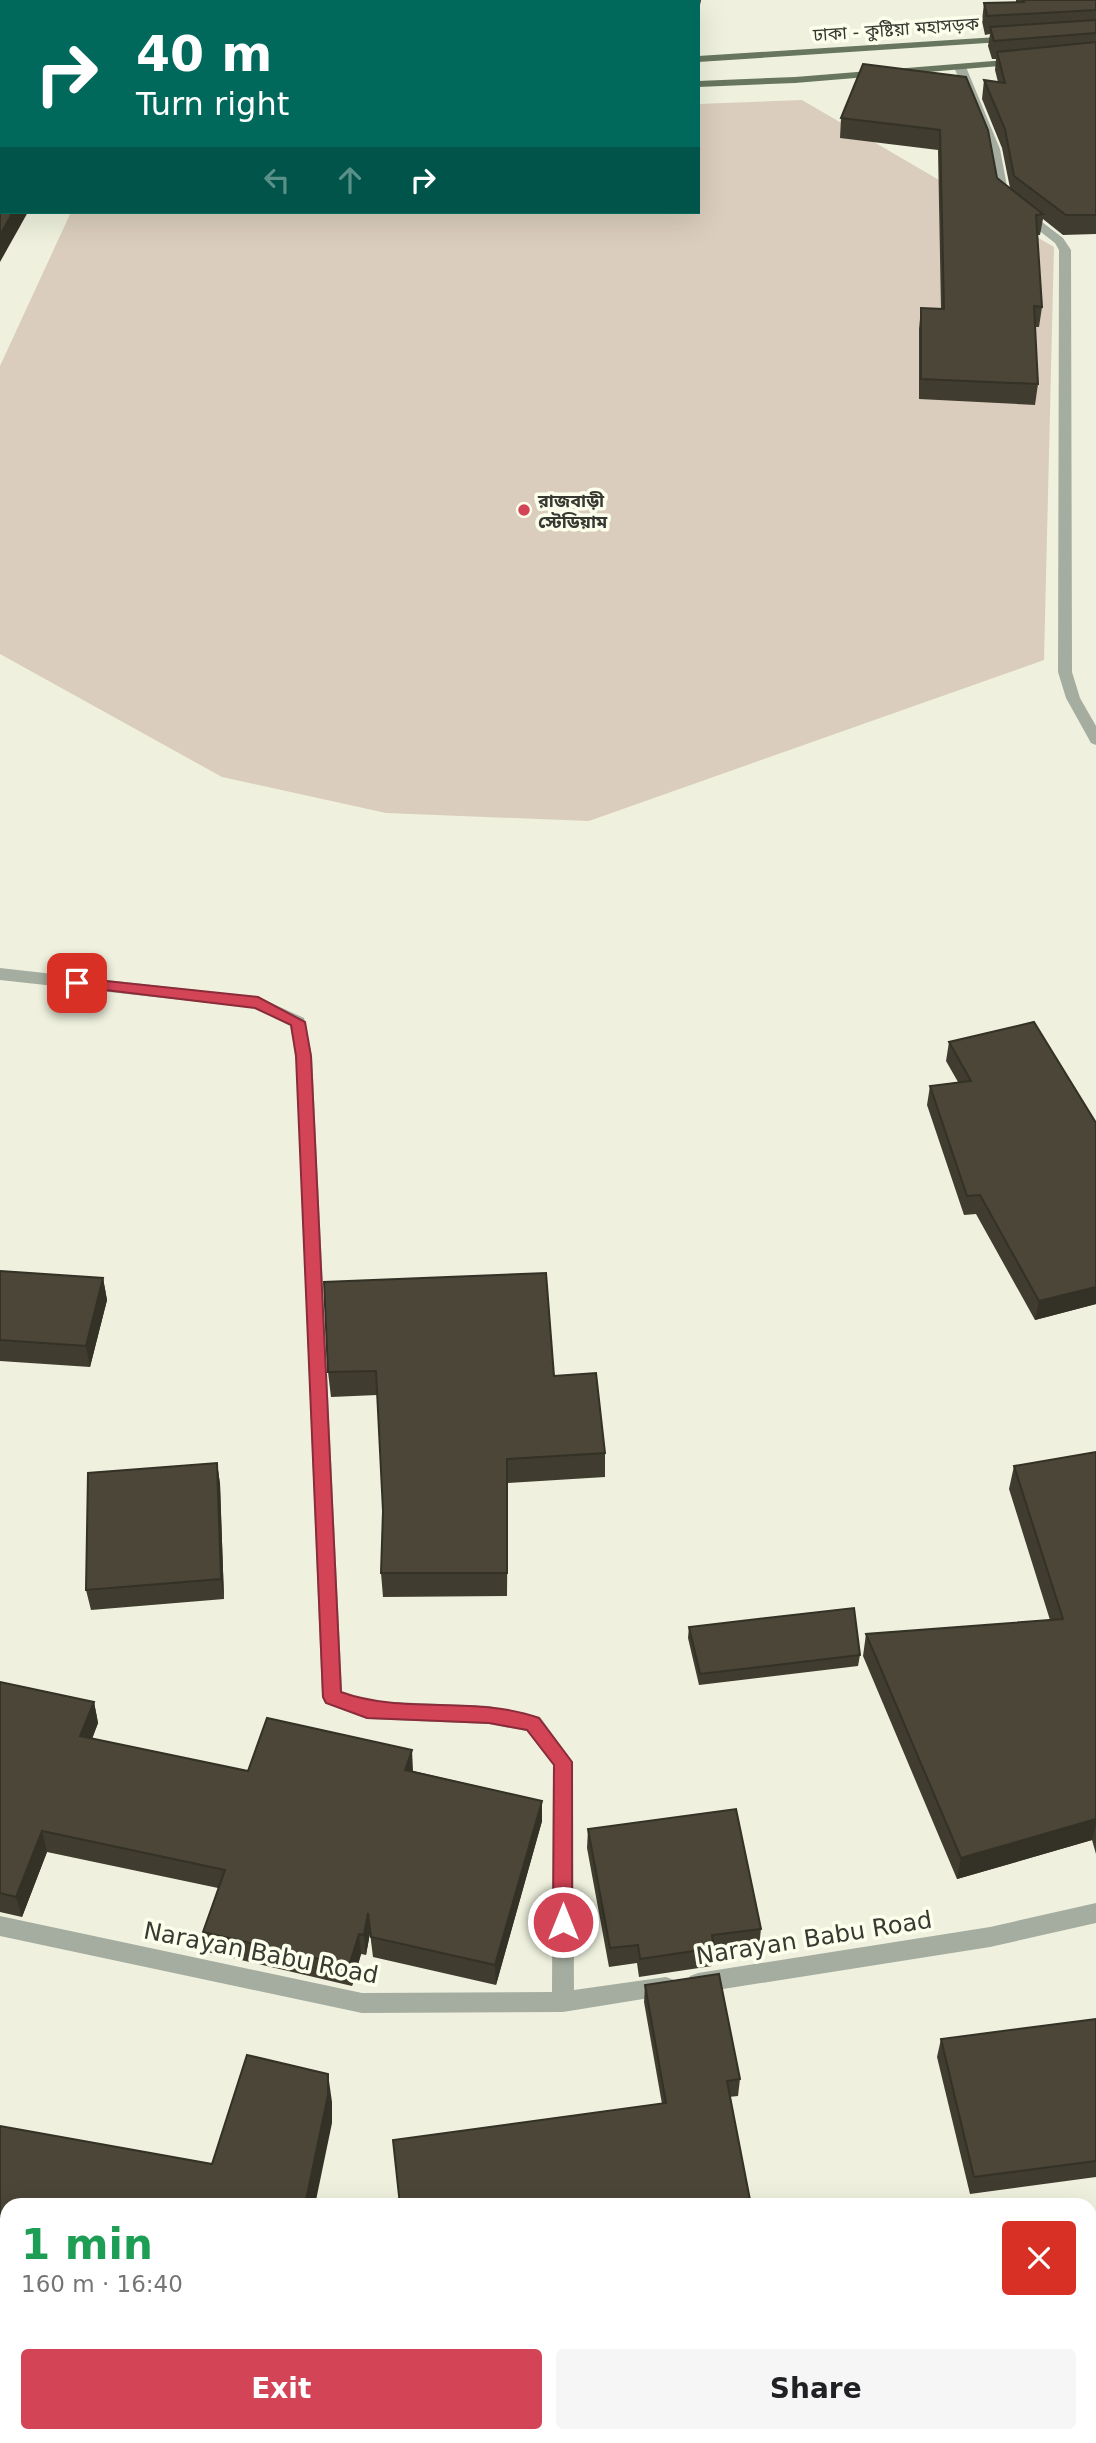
<!DOCTYPE html>
<html lang="en">
<head>
<meta charset="utf-8">
<style>
	body { margin:0; font-family:"DejaVu Sans","Noto Sans Bengali",sans-serif; background:#f6f6f6; color:#202124; height:100vh; display:flex; flex-direction:column; font-size:26px; white-space:nowrap }
	* { box-sizing:border-box; margin:0 }
	p { font-size:23px; color:#757577 }
	.icon { flex:none; width:38px; height:38px; fill:none; stroke:currentColor; stroke-width:2; stroke-linecap:round; stroke-linejoin:round }
	.map { position:relative; flex:1; overflow:hidden }
	.drawer { position:absolute; left:0px; top:2198px; width:1097px; height:245px; display:flex; flex-direction:column; background:#fff; border-radius:21px 21px 0 0; box-shadow:0 7px 28px #0002 }
	.drawer>* { flex:none }
	.banner { position:absolute; left:0px; top:0px; width:700px; height:214px; box-shadow:0 7px 28px #0002; background:#00695c; color:#fff; overflow:hidden }
	.pin { position:absolute; display:grid; place-items:center; width:60px; height:60px; color:#fff; margin:-30px; border-radius:14px; box-shadow:0 4px 10px #0006 }
	.me { position:absolute; width:77px; margin:-38px; rotate:0deg; stroke-linejoin:round; filter:drop-shadow(0 0 5px #0008) }
	.turn { display:flex; align-items:center; gap:24px; height:147px; padding:0 21px; font-size:32px }
	.turn .icon { width:91px; height:91px; stroke-width:2.5 }
	.turn b { display:block; font-size:49px; line-height:60px }
	.lanes { display:flex; align-items:center; height:66px; padding:0 21px; background:#0003; justify-content:center; gap:35px; direction:ltr }
	.lanes .off { opacity:.35 }
	.round { display:grid; place-items:center; flex:none; width:74px; height:74px; border-radius:7px; background:#f6f6f6 }
	.summary { display:flex; align-items:center; justify-content:space-between; height:119px; padding:0 21px }
	h1 { font-size:42px; font-weight:700; line-height:52px; color:#1e9e55 }
	.primary-button { display:flex; gap:14px; margin-top:auto; padding:14px 21px }
	.primary-button a { flex:1; height:80px; border-radius:7px; background:#d44457; color:#fff; font-size:28px; font-weight:700; line-height:80px; text-align:center }
	.primary-button a+a { background:#f6f6f6; color:#202124 }
	.map>svg:first-child { display:block }
	.green { fill:#dacdbd }
	.lines { fill:none; stroke-linecap:round; stroke-linejoin:round }
	.street { fill:#a5ada0; fill-rule:evenodd }
	.primary { fill:#68765f; fill-rule:evenodd }
	.wall { fill:#403c2f }
	.shaded-wall { fill:#343126 }
	.building { fill:#4b4637; stroke:#343126; stroke-width:2 }
	.route { fill:#d44457; stroke:#8a2c39; stroke-width:2 }
	.poi-dot { fill:#d44457; stroke:#fcffeb; stroke-width:2.5 }
	.labels { text-anchor:middle; dominant-baseline:central; stroke-width:7; stroke-linejoin:round; paint-order:stroke }
	.far-street-label { font-size:18px; fill:#383932; stroke:#fcffeb }
	.far-poi-label { font-size:18px; font-weight:bold; fill:#383932; stroke:#fcffeb; text-anchor:start }
	.near-street-label { font-size:24px; fill:#383932; stroke:#fcffeb }
</style>
</head>
<body>
<div class="map">
<svg width="1096" height="2443" viewBox="0 0 1096 2443">
	<rect width="100%" height="100%" fill="#eff1de"/>
	<!-- green -->
	<path class="green" d="M 802,100 L 1054,247 L 1044,660 L 589,821 L 386,813 L 222,777 L 0,654 L 0,366 L 71,212 L 698,212 L 698,104 Z"/>
	<g class="lines">
		<!-- street -->
		<g class="street">
			<path d="M 960,64 L 966,67 L 1000,149 L 1009,197 L 1063,238 L 1071,250 L 1072,672 L 1080,698 L 1096,726 L 1096,745 L 1091,743 L 1066,698 L 1058,672 L 1059,250 L 1055,243 L 997,198 L 988,149 L 954,67 Z"/>
			<path d="M 0,968 L 258,997 L 304,1018 L 312,1056 L 342,1692 L 367,1701 L 489,1706 L 540,1717 L 573,1762 L 574,1990 L 666,1977 L 674,1980 L 677,1987 L 674,1994 L 563,2012 L 362,2013 L 0,1936 L 0,1916 L 362,1993 L 552,1992 L 553,1764 L 527,1731 L 489,1724 L 367,1719 L 325,1703 L 322,1697 L 296,1056 L 290,1025 L 255,1008 L 0,980 Z"/>
			<path d="M 1096,1903 L 1096,1923 L 990,1947 L 698,1993 L 690,1990 L 687,1983 L 690,1976 L 698,1973 L 990,1927 Z"/>
		</g>
		<!-- primary -->
		<g class="primary">
			<path d="M 1013,36 L 1019,39 L 1017,41 L 698,62 L 698,56 Z"/>
			<path d="M 1019,59 L 1025,62 L 1023,64 L 795,83 L 698,87 L 698,81 L 795,77 Z"/>
			<rect x="0" y="85" width="2" height="6"/>
			<rect x="0" y="111" width="2" height="6"/>
		</g>
	</g>
	<!-- wall -->
	<g class="wall">
		<path d="M 1016,0 L 1096,0 L 1096,234 L 1063,235 L 1043,219 L 1040,235 L 1037,235 L 1042,307 L 1039,327 L 1035,327 L 1038,384 L 1035,405 L 919,399 L 919,329 L 921,308 L 941,309 L 938,150 L 840,138 L 841,118 L 863,64 L 1010,188 L 1002,148 L 982,99 L 984,80 L 998,82 L 995,70 L 996,59 L 992,59 L 988,46 L 990,34 L 985,35 L 982,21 L 984,3 L 1016,2 Z"/>
		<path d="M 949,1042 L 1096,1123 L 1096,1304 L 1035,1320 L 976,1214 L 964,1215 L 927,1105 L 930,1086 L 958,1082 L 946,1061 Z"/>
		<path d="M 0,1271 L 103,1278 L 107,1300 L 90,1367 L 0,1361 Z"/>
		<path d="M 324,1282 L 554,1376 L 605,1453 L 605,1477 L 508,1483 L 507,1596 L 383,1597 L 381,1573 L 383,1511 L 377,1395 L 331,1397 L 328,1372 Z"/>
		<path d="M 1096,1452 L 1096,1854 L 1092,1840 L 957,1879 L 863,1656 L 866,1634 L 1050,1620 L 1009,1489 L 1014,1466 Z"/>
		<path d="M 217,1463 L 220,1484 L 224,1599 L 91,1610 L 86,1590 Z"/>
		<path d="M 689,1627 L 860,1655 L 858,1666 L 699,1685 L 688,1638 Z"/>
		<path d="M 0,1682 L 94,1702 L 98,1723 L 92,1739 L 248,1771 L 413,1771 L 542,1801 L 542,1821 L 496,1985 L 373,1957 L 370,1933 L 366,1955 L 361,1954 L 352,1986 L 207,1952 L 203,1932 L 218,1888 L 47,1852 L 22,1917 L 0,1912 Z"/>
		<path d="M 588,1829 L 761,1929 L 759,1947 L 714,1953 L 712,1966 L 639,1977 L 637,1963 L 609,1967 L 587,1848 Z"/>
		<path d="M 645,1985 L 740,2079 L 738,2096 L 662,2104 L 644,2002 Z"/>
		<path d="M 1096,2019 L 1096,2177 L 970,2194 L 937,2057 L 941,2039 Z"/>
	</g>
	<!-- shaded-wall -->
	<g class="shaded-wall">
		<path d="M 0,0 L 9,0 L 8,2 L 2,2 L 2,8 L 0,10 Z"/>
		<path d="M 698,0 L 701,0 L 698,15 Z"/>
		<path d="M 13,212 L 28,212 L 0,262 L 0,235 Z"/>
		<path d="M 103,1278 L 107,1300 L 90,1367 L 86,1346 Z"/>
		<path d="M 1096,1287 L 1096,1304 L 1035,1320 L 1039,1301 Z"/>
		<path d="M 217,1463 L 220,1484 L 224,1599 L 221,1579 Z"/>
		<path d="M 94,1702 L 98,1723 L 85,1757 L 80,1736 Z"/>
		<path d="M 412,1750 L 413,1771 L 407,1790 L 405,1770 Z"/>
		<path d="M 542,1801 L 542,1821 L 496,1985 L 495,1965 Z"/>
		<path d="M 1096,1819 L 1096,1825 L 1092,1840 L 957,1879 L 961,1858 Z"/>
		<path d="M 42,1831 L 47,1852 L 22,1917 L 16,1897 Z"/>
		<path d="M 368,1913 L 370,1933 L 366,1955 L 364,1935 Z"/>
		<path d="M 359,1934 L 361,1954 L 352,1986 L 349,1966 Z"/>
		<path d="M 328,2074 L 332,2102 L 332,2123 L 315,2205 L 305,2205 Z"/>
		<path d="M 257,2436 L 268,2436 L 266,2443 L 256,2443 Z"/>
	</g>
	<!-- building -->
	<g class="building">
		<path d="M 46,0 L 294,0 L 294,2 L 45,2 Z"/>
		<rect x="361" y="0" width="337" height="2"/>
		<path d="M 1023,0 L 1096,0 L 1096,10 L 987,16 L 984,3 L 1024,2 Z"/>
		<path d="M 1096,20 L 1096,33 L 994,41 L 990,27 Z"/>
		<path d="M 1096,42 L 1096,215 L 1066,215 L 1014,176 L 1005,129 L 984,80 L 1005,83 L 997,52 Z"/>
		<path d="M 863,64 L 966,77 L 988,130 L 997,178 L 1043,214 L 1036,215 L 1042,307 L 1034,306 L 1038,384 L 921,379 L 921,308 L 944,309 L 940,130 L 841,118 Z"/>
		<path d="M 0,187 L 2,187 L 2,212 L 13,212 L 0,235 Z"/>
		<path d="M 1034,1022 L 1096,1123 L 1096,1287 L 1039,1301 L 980,1195 L 967,1196 L 930,1086 L 971,1081 L 949,1042 Z"/>
		<path d="M 0,1271 L 103,1278 L 86,1346 L 0,1340 Z"/>
		<path d="M 546,1273 L 554,1376 L 596,1373 L 605,1453 L 507,1459 L 507,1573 L 381,1573 L 383,1511 L 376,1371 L 328,1372 L 324,1282 Z"/>
		<path d="M 1096,1452 L 1096,1819 L 961,1858 L 866,1634 L 1063,1619 L 1014,1466 Z"/>
		<path d="M 217,1463 L 221,1579 L 86,1590 L 88,1473 Z"/>
		<path d="M 854,1608 L 860,1655 L 700,1674 L 689,1627 Z"/>
		<path d="M 0,1682 L 94,1702 L 80,1736 L 248,1771 L 267,1718 L 412,1750 L 405,1770 L 542,1801 L 495,1965 L 371,1937 L 368,1913 L 364,1935 L 359,1934 L 349,1966 L 203,1932 L 225,1870 L 42,1831 L 16,1897 L 0,1893 Z"/>
		<path d="M 736,1809 L 761,1929 L 712,1935 L 714,1948 L 640,1959 L 638,1945 L 610,1948 L 588,1829 Z"/>
		<path d="M 719,1974 L 740,2079 L 727,2081 L 751,2205 L 400,2205 L 393,2140 L 666,2103 L 645,1985 Z"/>
		<path d="M 1096,2019 L 1096,2161 L 974,2177 L 941,2039 Z"/>
		<path d="M 247,2055 L 328,2074 L 328,2095 L 305,2205 L 7,2205 L 7,2436 L 257,2436 L 256,2443 L 0,2443 L 0,2126 L 212,2164 Z"/>
		<path d="M 375,2436 L 501,2436 L 502,2443 L 376,2443 Z"/>
	</g>
	<!-- route -->
	<path class="route" d="M 77,978 L 258,997 L 305,1022 L 311,1056 L 341,1692 C 404,1715 475,1695 539,1718 L 572,1762 L 572,1922 L 570,1928 L 563,1931 L 556,1928 L 553,1922 L 554,1765 L 527,1730 L 489,1723 L 367,1718 L 326,1703 L 323,1697 L 296,1056 L 291,1025 L 255,1008 L 72,986 L 70,983 Z"/>
	<!-- markers -->
	<circle class="poi-dot" cx="524" cy="510" r="7"/>
	<g class="labels">
		<!-- far-street labels -->
		<g class="far-street-label">
			<text transform="translate(896 29) rotate(-4)">ঢাকা - কুষ্টিয়া মহাসড়ক</text>
		</g>
		<!-- far-poi labels -->
		<g class="far-poi-label">
			<text x="538" y="500">রাজবাড়ী<tspan x="538" dy="21">স্টেডিয়াম</tspan></text>
		</g>
		<!-- near-street labels -->
		<g class="near-street-label">
			<text transform="translate(814 1938) rotate(-9)">Narayan Babu Road</text>
			<text transform="translate(261 1953) rotate(11)">Narayan Babu Road</text>
		</g>
	</g>
</svg>
<div class="pin" style="left:77px;top:983px;background:#d93025"><svg class="icon" aria-label="arrive" viewBox="0 0 24 24"><path d="M6 21V4h12l-3 4 3 4H6"/></svg></div>
<svg class="me" style="left:563px;top:1922px" viewBox="-20 -20 40 40"><circle r="17" fill="#d44457" stroke="#fff" stroke-width="3"/><path d="M0-11L8 9 0 5-8 9z" fill="#fff"/></svg>
<div class="banner">
<div class="turn"><svg class="icon" aria-label="right" viewBox="0 0 24 24"><path d="M7 20v-9h11M14 6l5 5-5 5"/></svg><div><b>40 m</b>Turn right</div></div>
<div class="lanes"><svg class="icon off" aria-label="left" viewBox="0 0 24 24"><path d="M17 20v-9H6M10 6l-5 5 5 5"/></svg><svg class="icon off" aria-label="ahead" viewBox="0 0 24 24"><path d="M12 20V5M6 11l6-6 6 6"/></svg><svg class="icon" aria-label="right" viewBox="0 0 24 24"><path d="M7 20v-9h11M14 6l5 5-5 5"/></svg></div>
</div>
<section class="drawer">
<div class="summary"><div><h1>1 min</h1><p>160 m · 16:40</p></div><a class="round" style="background:#d93025;color:#fff"><svg class="icon" aria-label="close" viewBox="0 0 24 24"><path d="M6 6l12 12M18 6L6 18"/></svg></a></div>
<div class="primary-button"><a>Exit</a><a>Share</a></div>
</section>
</div>
</body>
</html>
